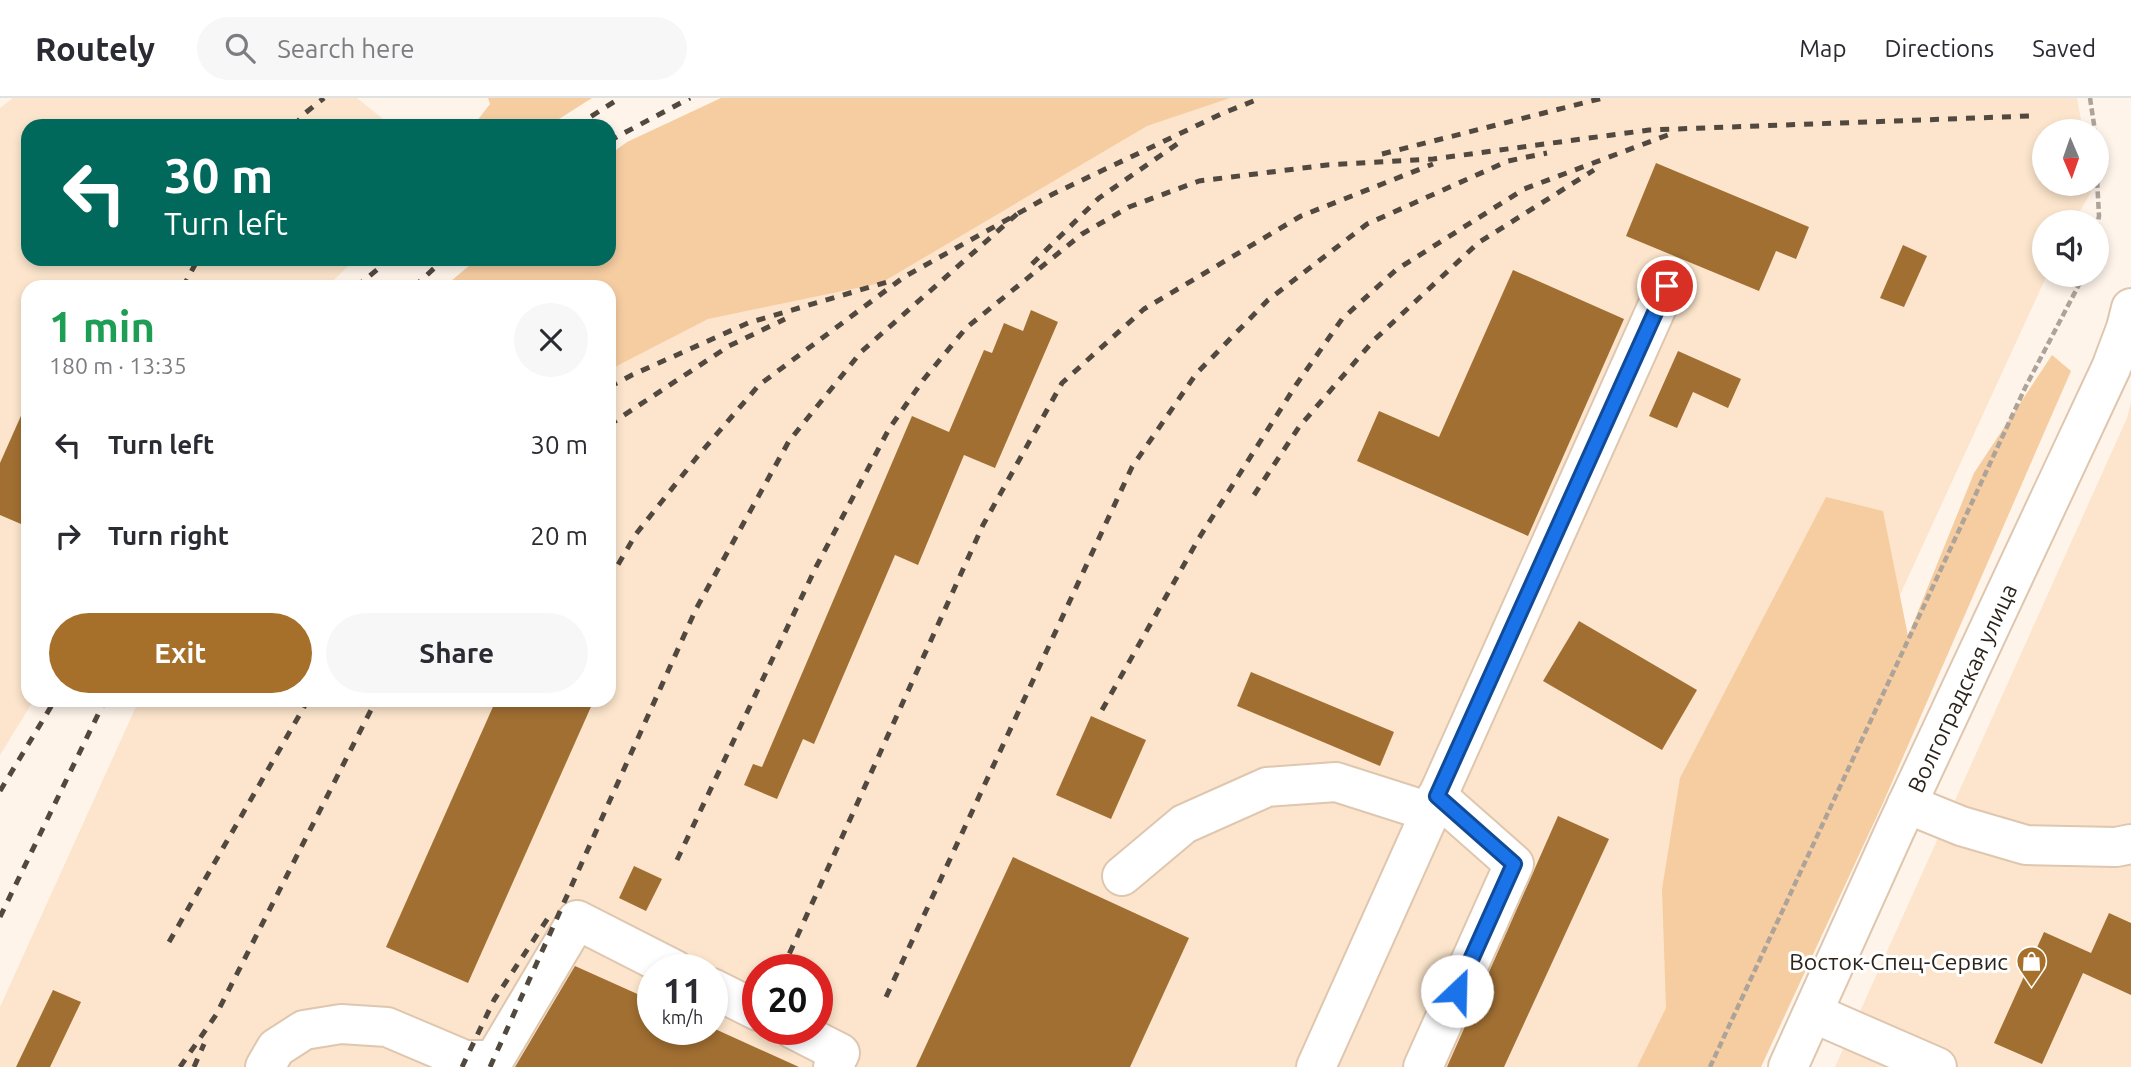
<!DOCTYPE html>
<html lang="en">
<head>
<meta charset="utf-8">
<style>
	body { margin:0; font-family:Ubuntu,sans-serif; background:#f7f7f7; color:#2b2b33; height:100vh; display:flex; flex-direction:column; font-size:26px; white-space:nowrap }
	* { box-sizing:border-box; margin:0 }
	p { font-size:23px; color:#7c7c81 }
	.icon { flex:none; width:38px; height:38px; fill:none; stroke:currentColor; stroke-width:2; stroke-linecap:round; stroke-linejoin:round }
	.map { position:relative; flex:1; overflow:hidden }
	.sheet { position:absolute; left:21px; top:182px; width:595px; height:427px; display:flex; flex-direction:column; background:#fff; border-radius:21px; box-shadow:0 4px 10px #0003 }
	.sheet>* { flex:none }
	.hud { position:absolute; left:21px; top:21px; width:595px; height:147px; border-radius:21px; box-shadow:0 4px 10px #0003; background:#00695c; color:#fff; overflow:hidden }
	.needle { width:46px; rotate:178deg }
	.controls { position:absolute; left:2032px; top:21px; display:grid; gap:14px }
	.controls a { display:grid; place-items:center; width:77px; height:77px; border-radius:50%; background:#fff; box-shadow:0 4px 10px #0003; font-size:35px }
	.speed { position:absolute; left:637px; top:856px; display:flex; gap:14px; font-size:35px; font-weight:700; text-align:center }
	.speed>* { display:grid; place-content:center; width:91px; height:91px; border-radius:50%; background:#fff; box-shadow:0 4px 10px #0003; line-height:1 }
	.speed small { font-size:18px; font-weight:400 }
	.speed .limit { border:10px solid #d22; background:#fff; color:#111 }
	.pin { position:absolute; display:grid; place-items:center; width:60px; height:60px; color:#fff; margin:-30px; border:4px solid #fff; border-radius:50%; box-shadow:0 2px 7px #0007 }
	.me { position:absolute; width:77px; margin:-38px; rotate:24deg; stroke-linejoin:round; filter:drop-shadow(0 0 5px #0008) }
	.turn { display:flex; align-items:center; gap:24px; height:147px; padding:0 28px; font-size:32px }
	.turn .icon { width:91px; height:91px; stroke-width:2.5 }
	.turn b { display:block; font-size:49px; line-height:60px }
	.round { display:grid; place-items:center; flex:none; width:74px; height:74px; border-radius:37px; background:#f7f7f7 }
	.head { display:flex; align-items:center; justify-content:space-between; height:119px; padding:0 28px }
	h1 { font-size:42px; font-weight:700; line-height:52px; color:#1e9e55 }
	.action { display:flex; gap:14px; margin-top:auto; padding:14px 28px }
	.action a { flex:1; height:80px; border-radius:42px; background:#a6702b; color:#fff; font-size:28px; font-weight:700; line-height:80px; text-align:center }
	.action a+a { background:#f7f7f7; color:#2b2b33 }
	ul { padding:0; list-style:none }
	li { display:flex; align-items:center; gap:21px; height:91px; padding:0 28px }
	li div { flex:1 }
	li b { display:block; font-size:26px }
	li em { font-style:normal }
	header { display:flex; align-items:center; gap:42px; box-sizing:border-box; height:98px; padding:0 35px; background:#fff; border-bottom:2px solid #e1e1e2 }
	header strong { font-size:33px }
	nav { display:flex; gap:38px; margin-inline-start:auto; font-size:24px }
	.search { width:490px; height:63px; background:#f7f7f7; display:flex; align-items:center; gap:18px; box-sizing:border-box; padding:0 24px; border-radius:38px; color:#7c7c81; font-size:26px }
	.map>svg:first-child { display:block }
	.built { fill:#fce5cc; fill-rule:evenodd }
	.green { fill:#f6cda1 }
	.building { fill:#a16f32 }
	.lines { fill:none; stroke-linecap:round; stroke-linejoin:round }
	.minor-casing { stroke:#dec7ae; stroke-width:42 }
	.major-casing { stroke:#dec7ae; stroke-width:42 }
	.path { stroke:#ada399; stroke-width:4.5; stroke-dasharray:7 3.5; stroke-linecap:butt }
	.minor { stroke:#fff; stroke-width:38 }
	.major { stroke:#fff; stroke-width:38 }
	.rail { stroke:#51483f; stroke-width:5; stroke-dasharray:9 9; stroke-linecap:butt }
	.route-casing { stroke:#114b97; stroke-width:18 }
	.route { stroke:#1a73e8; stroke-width:12 }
	.labels { text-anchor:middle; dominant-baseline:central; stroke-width:6; stroke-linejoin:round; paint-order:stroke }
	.street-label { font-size:23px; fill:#2c231a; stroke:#fff }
	.poi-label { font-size:23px; fill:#2c231a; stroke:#fff; text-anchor:end }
</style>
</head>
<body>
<header>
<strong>Routely</strong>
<div class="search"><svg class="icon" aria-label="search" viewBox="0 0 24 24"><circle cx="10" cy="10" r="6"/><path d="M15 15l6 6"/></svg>Search here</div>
<nav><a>Map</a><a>Directions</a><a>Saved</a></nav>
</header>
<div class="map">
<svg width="2131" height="969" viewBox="0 0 2131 969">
	<rect width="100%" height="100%" fill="#fef4ea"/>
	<!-- built -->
	<g class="built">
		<path d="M 13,0 L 357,0 L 392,28 L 28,28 L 28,161 L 355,161 L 327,189 L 28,189 L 28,602 L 34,602 L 0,657 L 0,10 Z"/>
		<path d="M 925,0 L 2077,0 L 2083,33 L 2044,33 L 2044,86 L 2092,86 L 2093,90 L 2074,124 L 2044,124 L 2044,177 L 2047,177 L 1683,969 L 0,969 L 0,909 L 139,602 L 609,602 L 609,161 ZM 653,872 L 712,872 L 712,931 L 653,931 ZM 758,872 L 817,872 L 817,931 L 758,931 Z"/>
		<path d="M 2131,304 L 2131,969 L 1835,969 L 2127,320 Z"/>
	</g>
	<!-- green -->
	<g class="green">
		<path d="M 488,0 L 592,0 L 548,28 L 473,28 L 490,6 Z"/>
		<path d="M 721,0 L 1230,0 L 1147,28 L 881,185 L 708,221 L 609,272 L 609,189 L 444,189 L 477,161 L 609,161 L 609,57 L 627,44 Z"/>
		<path d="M 2052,257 L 2071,273 L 1883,705 L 1761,969 L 1637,969 L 1666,910 L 1662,791 L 1680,680 L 1826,399 L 1883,413 L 1908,538 L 1974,375 Z"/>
	</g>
	<!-- building -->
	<g class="building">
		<path d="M 1656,65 L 1809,129 L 1796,161 L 1776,153 L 1759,193 L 1626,138 Z"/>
		<path d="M 1903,147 L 1927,158 L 1904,209 L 1880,200 Z"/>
		<path d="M 1513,172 L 1624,221 L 1528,438 L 1357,363 L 1379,313 L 1439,339 Z"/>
		<path d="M 1031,212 L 1058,224 L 995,370 L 964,357 L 918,467 L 895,457 L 814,646 L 803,641 L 777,701 L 744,687 L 753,666 L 762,669 L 912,318 L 949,334 L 984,252 L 992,255 L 1004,225 L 1023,233 Z"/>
		<path d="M 1678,253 L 1741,281 L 1728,310 L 1693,294 L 1677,330 L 1649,318 Z"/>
		<path d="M 28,302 L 28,429 L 0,417 L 0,365 Z"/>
		<path d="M 1579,523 L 1697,592 L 1662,652 L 1543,583 Z"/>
		<path d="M 1251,574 L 1394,634 L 1380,668 L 1237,608 Z"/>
		<path d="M 496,602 L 594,602 L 468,885 L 386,849 Z"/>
		<path d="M 1091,618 L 1146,642 L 1111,721 L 1056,697 Z"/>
		<path d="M 1558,718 L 1609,741 L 1504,969 L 1447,969 Z"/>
		<path d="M 1013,759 L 1189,840 L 1130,969 L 916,969 Z"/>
		<path d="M 634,768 L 662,781 L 646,813 L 619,800 Z"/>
		<path d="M 2109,815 L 2131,825 L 2131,897 L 2083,875 L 2042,966 L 1994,945 L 2044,834 L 2091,855 Z"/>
		<path d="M 575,868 L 653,903 L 653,931 L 715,931 L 799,969 L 515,969 Z"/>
		<path d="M 53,892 L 81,904 L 50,969 L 16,969 Z"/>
	</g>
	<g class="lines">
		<defs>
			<g id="minor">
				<path d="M 1907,706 L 1961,728 L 2026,747 L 2116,749 L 2131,746"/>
				<path d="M 1122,778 L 1184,726 L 1267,689 L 1336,684 L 1430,714"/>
				<path d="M 712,890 L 758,913"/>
				<path d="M 1813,915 L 1937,969"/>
				<path d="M 793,931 L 840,955 L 833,969"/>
				<path d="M 265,969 L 276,950 L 304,932 L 341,926 L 387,929 L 465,962 L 494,962 L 577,822 L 675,872"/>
				<path d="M 1316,969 L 1666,189"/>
				<path d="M 1423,969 L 1514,766 L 1437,698"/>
			</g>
			<path id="major" d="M 1788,969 L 1895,732 L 2111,270 L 2126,230 L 2131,210"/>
		</defs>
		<!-- minor casing -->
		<use href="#minor" class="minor-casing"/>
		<!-- major casing -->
		<use href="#major" class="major-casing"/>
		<!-- path -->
		<g class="path">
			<path d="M 2090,0 L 2095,33"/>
			<path d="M 2096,62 L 2099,118 L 2096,133"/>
			<path d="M 1710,969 L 2025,290 L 2084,177"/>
		</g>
		<!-- minor -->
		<use href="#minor" class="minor"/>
		<!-- major -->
		<use href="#major" class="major"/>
		<!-- rail -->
		<g class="rail">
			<path d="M 294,28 L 304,16 L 324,0"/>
			<path d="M 576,28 L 620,0"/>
			<path d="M 609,43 L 690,0"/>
			<path d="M 1382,56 L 1603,0"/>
			<path d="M 1032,166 L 1099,100 L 1183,42"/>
			<path d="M 183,189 L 198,161"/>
			<path d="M 356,189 L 390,161"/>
			<path d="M 414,189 L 444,161"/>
			<path d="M 609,289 L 632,277 L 748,225 L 894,182"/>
			<path d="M 609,327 L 729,248 L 785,221"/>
			<path d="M 1254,397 L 1299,329 L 1373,243 L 1478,145 L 1594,72"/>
			<path d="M 609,482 L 636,436 L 697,359 L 759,287 L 904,179 L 1053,96 L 1221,16 L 1261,0"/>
			<path d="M 1102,612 L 1199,440 L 1296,287 L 1342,221 L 1396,172 L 1524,91 L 1673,35"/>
			<path d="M 0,693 L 55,602"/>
			<path d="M 677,762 L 816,469 L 889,331 L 924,281 L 966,230 L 1082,136 L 1129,109 L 1199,83 L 1327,67 L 1433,61 L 1649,32 L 2029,18"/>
			<path d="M 0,819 L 105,602"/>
			<path d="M 169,844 L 308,602"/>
			<path d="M 782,872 L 983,427 L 1062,285 L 1144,211 L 1301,118 L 1433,66"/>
			<path d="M 886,899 L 1132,369 L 1196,276 L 1268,202 L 1367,126 L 1508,63 L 1547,55"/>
			<path d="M 180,969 L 216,917 L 376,602"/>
			<path d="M 194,969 L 204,946"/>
			<path d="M 462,969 L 494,902 L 552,814"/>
			<path d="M 490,969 L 696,511 L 789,343 L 861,254 L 1017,116"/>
		</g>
	</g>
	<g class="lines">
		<defs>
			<path id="route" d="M 1457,893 L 1514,766 L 1437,698 L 1667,188"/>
		</defs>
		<!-- route casing -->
		<use href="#route" class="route-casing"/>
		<!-- route -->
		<use href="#route" class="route"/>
	</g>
	<!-- icons -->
	<defs>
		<symbol id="shop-pin" viewBox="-11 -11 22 30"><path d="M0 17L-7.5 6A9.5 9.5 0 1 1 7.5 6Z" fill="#a6702b" stroke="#fff"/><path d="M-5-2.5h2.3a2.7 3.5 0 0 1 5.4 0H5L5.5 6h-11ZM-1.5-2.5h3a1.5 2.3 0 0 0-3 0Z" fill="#fff"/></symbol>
	</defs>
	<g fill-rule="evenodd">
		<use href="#shop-pin" x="2014" y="846" width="35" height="47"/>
	</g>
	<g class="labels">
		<!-- street labels -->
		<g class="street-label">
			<text transform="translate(1962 590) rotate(-65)">Волгоградская улица</text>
		</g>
		<!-- poi labels -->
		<g class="poi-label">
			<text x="2008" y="863">Восток-Спец-Сервис</text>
		</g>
	</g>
</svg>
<div class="controls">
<a><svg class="needle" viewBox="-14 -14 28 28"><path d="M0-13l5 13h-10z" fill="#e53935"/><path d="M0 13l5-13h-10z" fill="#7c7c81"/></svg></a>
<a><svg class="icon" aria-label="sound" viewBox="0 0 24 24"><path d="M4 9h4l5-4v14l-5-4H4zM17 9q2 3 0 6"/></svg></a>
</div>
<div class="speed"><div>11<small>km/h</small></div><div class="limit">20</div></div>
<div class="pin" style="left:1667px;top:188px;background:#d93025"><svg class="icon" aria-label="arrive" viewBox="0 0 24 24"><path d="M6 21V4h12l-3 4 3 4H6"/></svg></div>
<svg class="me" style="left:1457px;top:893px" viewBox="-20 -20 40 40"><circle r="19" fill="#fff"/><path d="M0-13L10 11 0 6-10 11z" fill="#1a73e8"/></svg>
<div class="hud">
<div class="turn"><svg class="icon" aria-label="left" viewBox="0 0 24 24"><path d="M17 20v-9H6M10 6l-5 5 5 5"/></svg><div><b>30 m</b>Turn left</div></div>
</div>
<section class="sheet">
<div class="head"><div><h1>1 min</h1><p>180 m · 13:35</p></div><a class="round"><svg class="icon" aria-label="close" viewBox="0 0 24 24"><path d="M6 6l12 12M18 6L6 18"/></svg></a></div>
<ul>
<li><svg class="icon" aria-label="left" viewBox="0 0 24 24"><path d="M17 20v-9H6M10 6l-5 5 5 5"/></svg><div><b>Turn left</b></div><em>30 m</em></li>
<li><svg class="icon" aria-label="right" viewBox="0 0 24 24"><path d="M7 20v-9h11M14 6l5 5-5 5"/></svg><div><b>Turn right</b></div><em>20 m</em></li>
</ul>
<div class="action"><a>Exit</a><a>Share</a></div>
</section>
</div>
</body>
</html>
